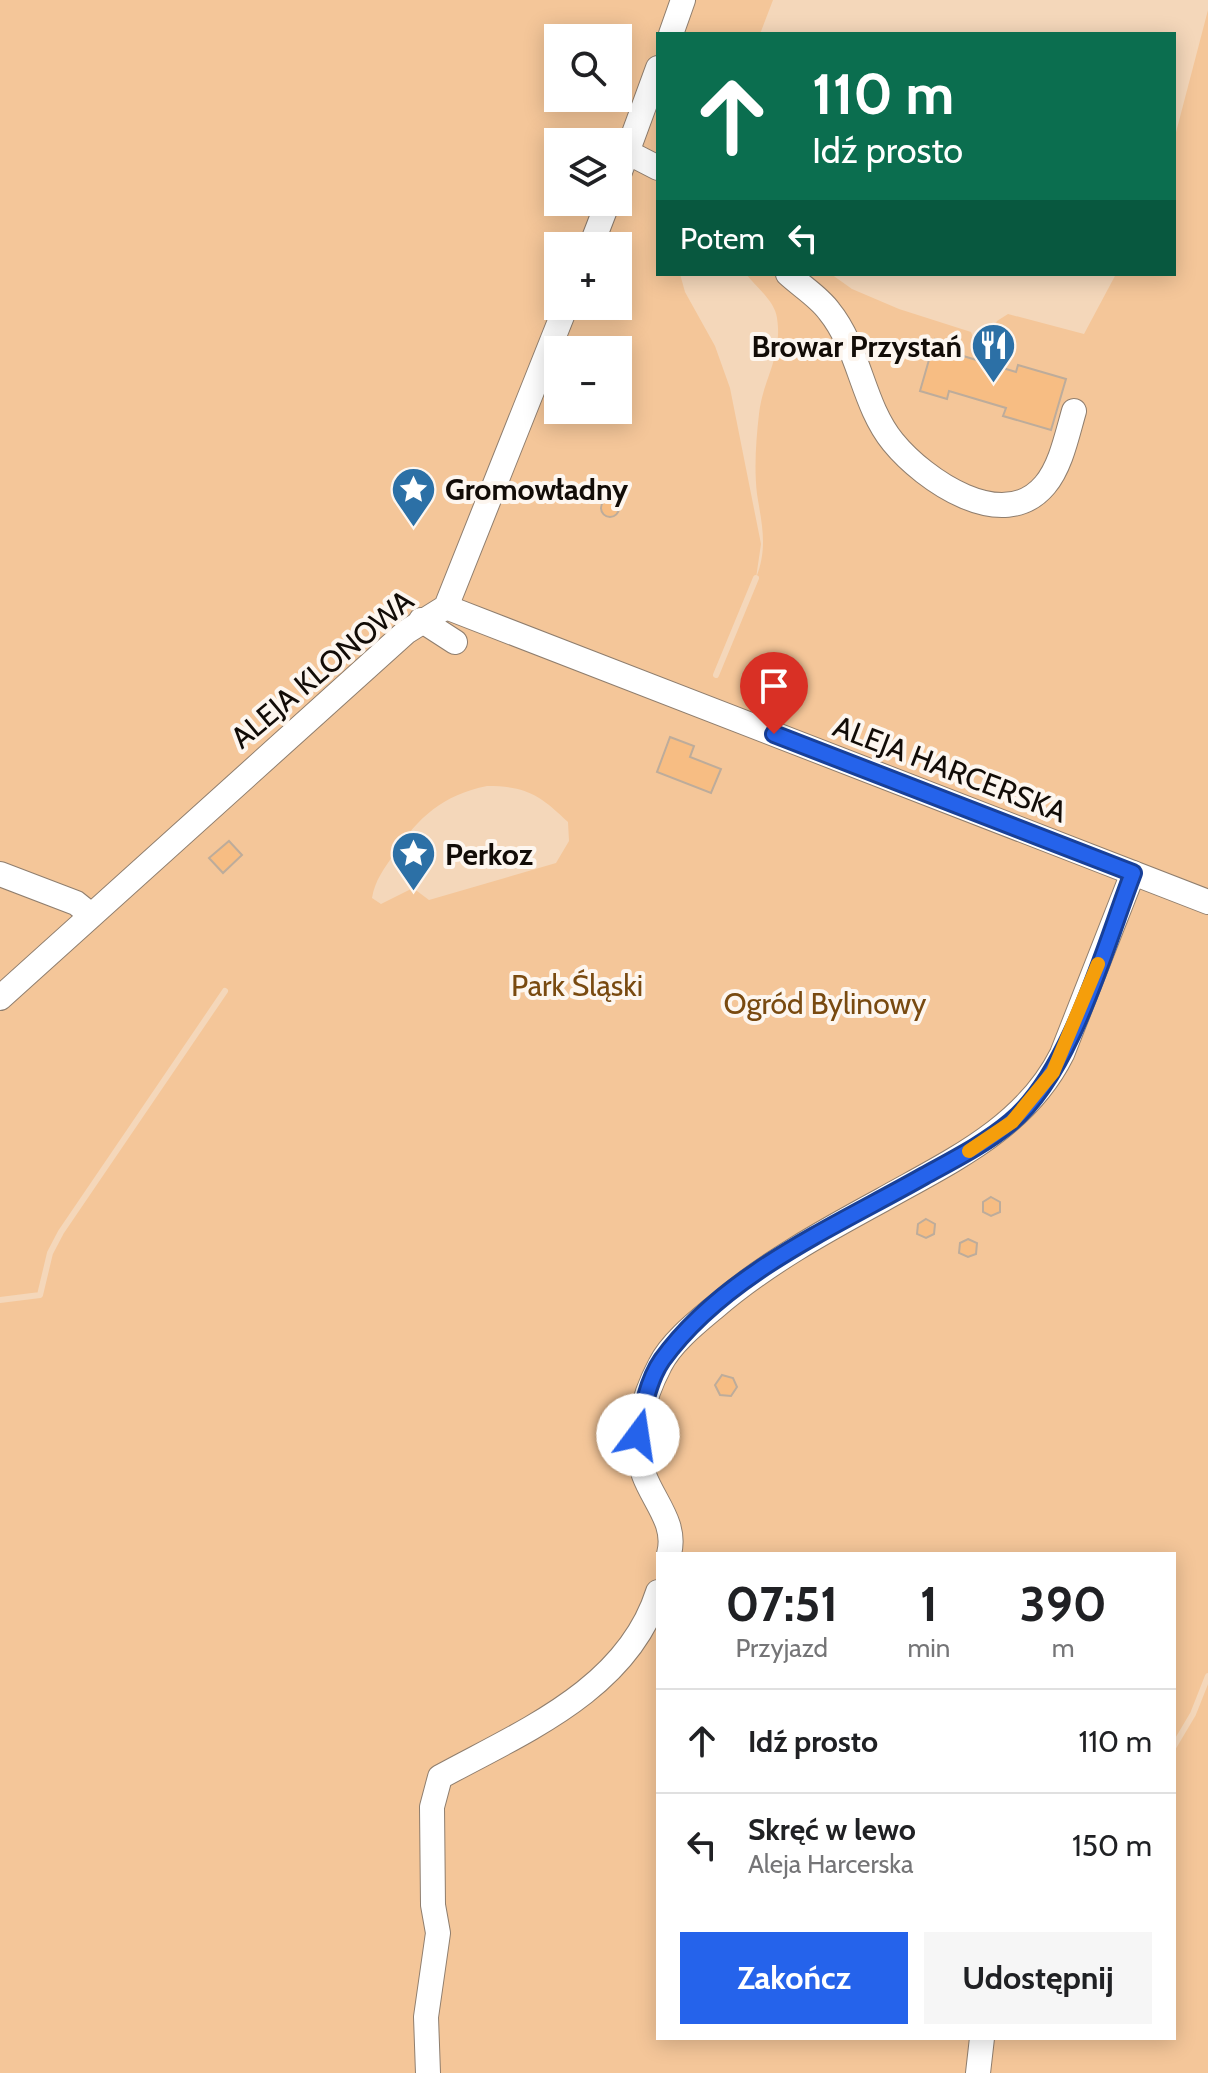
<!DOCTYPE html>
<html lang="pl">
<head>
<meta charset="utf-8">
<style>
	body { margin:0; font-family:Cabin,sans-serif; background:#f6f6f6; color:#202124; height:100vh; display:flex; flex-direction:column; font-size:30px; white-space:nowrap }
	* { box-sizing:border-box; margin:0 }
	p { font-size:26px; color:#757577 }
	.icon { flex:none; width:44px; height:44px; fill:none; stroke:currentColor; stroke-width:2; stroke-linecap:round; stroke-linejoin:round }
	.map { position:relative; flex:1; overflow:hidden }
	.sheet { position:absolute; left:656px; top:1552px; width:520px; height:488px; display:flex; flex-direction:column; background:#fff; border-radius:0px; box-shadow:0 4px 20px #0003 }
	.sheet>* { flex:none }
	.banner { position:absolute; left:656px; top:32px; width:520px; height:244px; border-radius:0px; box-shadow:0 4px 20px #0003; background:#0b6e4f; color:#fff; overflow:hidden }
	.tools { position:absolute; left:544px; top:24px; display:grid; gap:16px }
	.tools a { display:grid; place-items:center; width:88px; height:88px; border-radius:0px; background:#fff; box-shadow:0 4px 20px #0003; font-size:40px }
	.pin { position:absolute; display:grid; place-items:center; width:68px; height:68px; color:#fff; margin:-82px -34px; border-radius:50% 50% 50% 0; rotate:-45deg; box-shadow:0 0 8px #0007 }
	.pin .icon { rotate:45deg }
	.me { position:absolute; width:88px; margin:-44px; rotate:14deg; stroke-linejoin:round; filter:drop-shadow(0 0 6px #0008) }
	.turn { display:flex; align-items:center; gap:28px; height:168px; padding:0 24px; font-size:36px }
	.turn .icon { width:104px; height:104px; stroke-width:2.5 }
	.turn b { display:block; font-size:56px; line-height:68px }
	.then { display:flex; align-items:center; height:76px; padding:0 24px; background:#0003; gap:16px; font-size:30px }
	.eta { display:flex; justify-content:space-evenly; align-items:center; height:136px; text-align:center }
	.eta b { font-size:48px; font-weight:700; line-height:56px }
	.cta { display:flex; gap:16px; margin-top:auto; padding:16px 24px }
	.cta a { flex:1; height:92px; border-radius:0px; background:#2563eb; color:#fff; font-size:32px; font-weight:700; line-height:92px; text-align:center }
	.cta a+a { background:#f6f6f6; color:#202124 }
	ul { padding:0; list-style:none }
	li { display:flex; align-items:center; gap:24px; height:104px; padding:0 24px; border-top:2px solid #e0e0e0 }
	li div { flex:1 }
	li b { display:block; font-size:30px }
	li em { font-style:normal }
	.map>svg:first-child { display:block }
	.green { fill:#f4c699; fill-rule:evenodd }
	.water { fill:#f4d7ba }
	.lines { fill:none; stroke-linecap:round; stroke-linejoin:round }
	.stream { stroke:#f4d7ba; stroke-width:6 }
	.building { fill:#f7bd83; stroke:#bdac9b; stroke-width:2 }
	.street-casing { stroke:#8f7e6e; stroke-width:26 }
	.street { stroke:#fff; stroke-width:24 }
	.route-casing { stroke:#184099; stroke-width:20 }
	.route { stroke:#2563eb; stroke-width:14 }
	.slow { stroke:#f59e0b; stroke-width:14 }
	.labels { text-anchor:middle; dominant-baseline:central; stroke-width:8; stroke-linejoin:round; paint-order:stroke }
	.poi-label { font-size:30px; font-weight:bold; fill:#120c07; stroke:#fdf6ef; text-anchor:start }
	.street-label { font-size:30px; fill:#120c07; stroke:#fdf6ef }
	.park-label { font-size:30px; fill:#794a10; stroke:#fdf6ef }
</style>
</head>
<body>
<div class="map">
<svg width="1208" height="2073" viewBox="0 0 1208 2073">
	<rect width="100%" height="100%" fill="#fdf6ef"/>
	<!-- green -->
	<path class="green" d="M 0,0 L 1208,0 L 1208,2073 L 0,2073 ZM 658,34 L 1174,34 L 1174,274 L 658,274 ZM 558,38 L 618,38 L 618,98 L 558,98 ZM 558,142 L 618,142 L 618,202 L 558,202 ZM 558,246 L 618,246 L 618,306 L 558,306 ZM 558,350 L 618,350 L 618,410 L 558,410 ZM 658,1554 L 1174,1554 L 1174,2038 L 658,2038 Z"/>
	<!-- water -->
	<g class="water">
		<path d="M 773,0 L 1208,0 L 1208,10 L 1174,140 L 1174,34 L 760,34 Z"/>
		<path d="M 680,274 L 746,274 C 756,287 775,301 777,318 C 783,357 763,378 759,414 C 756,440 754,468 757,494 C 762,525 768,548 756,578 L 761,544 L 730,388 L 715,346 L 685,292 Z"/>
		<path d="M 831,274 L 1116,274 L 1084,334 L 1008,314 L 997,321 L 991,334 L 1004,351 L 975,342 L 971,332 L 899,309 L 852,289 Z"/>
		<path d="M 487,786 C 526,786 540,795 568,822 L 569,841 L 556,863 L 429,900 L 413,888 L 381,904 L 372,898 C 375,880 384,869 394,854 C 418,817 443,795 487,786 Z"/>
	</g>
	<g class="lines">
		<!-- stream -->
		<g class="stream">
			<path d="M 716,675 L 756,578"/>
			<path d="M 0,1300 L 40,1295 L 50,1253 L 61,1232 L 225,991"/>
			<path d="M 1174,1746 L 1193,1714 L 1208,1676"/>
		</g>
	</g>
	<!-- building -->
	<g class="building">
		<path d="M 935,339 L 962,347 L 960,355 L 1016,372 L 1018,365 L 1066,379 L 1051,430 L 1003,416 L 1006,408 L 949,391 L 947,399 L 920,391 Z"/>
		<circle cx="610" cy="508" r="9"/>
		<path d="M 670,737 L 694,746 L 690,757 L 721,769 L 711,793 L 657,772 Z"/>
		<path d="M 229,841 L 242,855 L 223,873 L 209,858 Z"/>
		<path d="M 991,1197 L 1000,1202 L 1000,1212 L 991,1216 L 983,1212 L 983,1202 Z"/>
		<path d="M 926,1219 L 935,1224 L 934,1234 L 926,1238 L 917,1234 L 918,1224 Z"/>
		<path d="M 968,1239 L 977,1243 L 976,1254 L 968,1257 L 959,1253 L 960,1243 Z"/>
		<path d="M 722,1375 L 733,1378 L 737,1387 L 731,1396 L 720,1395 L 715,1385 Z"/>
	</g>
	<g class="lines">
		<defs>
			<g id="street">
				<path d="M 671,34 L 683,0"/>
				<path d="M 627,152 L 658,168"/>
				<path d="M 618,177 L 658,68"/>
				<path d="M 591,246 L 608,202"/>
				<path d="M 788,274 C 801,286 819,297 829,311 C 860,349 862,404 893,442 C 924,480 1003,535 1045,485 C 1061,466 1067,435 1074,411"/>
				<path d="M 446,607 L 1208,902"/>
				<path d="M 421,620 L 455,642"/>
				<path d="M 0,874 L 76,903 L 91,915"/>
				<path d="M 0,998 L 406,632 L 446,607 L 566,306"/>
				<path d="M 669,1554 C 677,1524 654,1502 644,1475 C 631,1440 643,1397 660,1365 C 671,1343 696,1323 714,1308 C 765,1264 823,1232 882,1200 C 951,1161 1025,1128 1062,1054 L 1133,873"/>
				<path d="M 428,2073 L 426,2017 L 438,1933 L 433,1905 L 432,1807 L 440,1777 C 522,1732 627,1690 658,1592"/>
				<path d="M 978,2073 L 982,2038"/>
			</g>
		</defs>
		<!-- street casing -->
		<use href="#street" class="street-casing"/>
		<!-- street -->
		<use href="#street" class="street"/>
	</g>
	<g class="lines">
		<defs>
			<path id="route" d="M 638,1435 C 642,1411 648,1380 662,1360 C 724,1274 834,1227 924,1176 C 953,1160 985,1144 1011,1122 C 1071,1072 1105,946 1133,873 L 774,734"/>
		</defs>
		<!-- route casing -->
		<use href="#route" class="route-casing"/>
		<!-- route -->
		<use href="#route" class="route"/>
		<!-- slow -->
		<path class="slow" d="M 969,1151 L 1012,1122 L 1053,1072 L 1098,964"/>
	</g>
	<!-- icons -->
	<defs>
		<symbol id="restaurant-pin" viewBox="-11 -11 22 30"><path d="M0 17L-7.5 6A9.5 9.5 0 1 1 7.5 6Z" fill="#2c70a6" stroke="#fdf6ef"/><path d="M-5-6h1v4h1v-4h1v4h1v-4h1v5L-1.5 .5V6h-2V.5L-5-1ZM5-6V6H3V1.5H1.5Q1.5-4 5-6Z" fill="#fff"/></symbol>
		<symbol id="sight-pin" viewBox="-11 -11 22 30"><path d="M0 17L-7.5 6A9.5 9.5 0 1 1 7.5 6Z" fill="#2c70a6" stroke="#fdf6ef"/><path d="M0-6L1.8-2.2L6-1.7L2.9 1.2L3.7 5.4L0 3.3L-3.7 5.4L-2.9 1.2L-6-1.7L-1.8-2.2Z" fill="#fff"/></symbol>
	</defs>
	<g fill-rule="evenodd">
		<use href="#restaurant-pin" x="968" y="320" width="51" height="69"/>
		<use href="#sight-pin" x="388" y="464" width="51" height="69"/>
		<use href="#sight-pin" x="388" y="828" width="51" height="69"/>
	</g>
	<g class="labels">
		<!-- poi labels -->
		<g class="poi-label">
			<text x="962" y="346" text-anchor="end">Browar Przystań</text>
			<text x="445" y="489">Gromowładny</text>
			<text x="445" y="854">Perkoz</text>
		</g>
		<!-- street labels -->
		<g class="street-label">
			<text transform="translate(322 669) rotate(-40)">ALEJA KLONOWA</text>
			<text transform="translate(950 769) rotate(21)">ALEJA HARCERSKA</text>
		</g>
		<!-- park labels -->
		<g class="park-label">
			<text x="577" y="985">Park Śląski</text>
			<text x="825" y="1003">Ogród Bylinowy</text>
		</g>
	</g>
</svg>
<div class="tools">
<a><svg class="icon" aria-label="search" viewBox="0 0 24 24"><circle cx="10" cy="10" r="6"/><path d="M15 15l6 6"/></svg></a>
<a><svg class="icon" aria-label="layers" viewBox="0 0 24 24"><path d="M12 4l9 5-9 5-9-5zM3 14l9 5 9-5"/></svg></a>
<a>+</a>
<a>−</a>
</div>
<div class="pin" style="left:774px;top:734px;background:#d93025"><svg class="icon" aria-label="arrive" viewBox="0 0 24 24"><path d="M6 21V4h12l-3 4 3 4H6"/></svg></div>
<svg class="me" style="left:638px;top:1435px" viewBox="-20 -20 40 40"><circle r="19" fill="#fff"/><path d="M0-13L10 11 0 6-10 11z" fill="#2563eb"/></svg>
<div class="banner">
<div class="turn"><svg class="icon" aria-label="ahead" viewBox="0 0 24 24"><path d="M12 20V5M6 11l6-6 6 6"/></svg><div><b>110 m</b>Idź prosto</div></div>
<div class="then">Potem<svg class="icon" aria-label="left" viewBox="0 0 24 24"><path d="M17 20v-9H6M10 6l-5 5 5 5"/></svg></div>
</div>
<section class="sheet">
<div class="eta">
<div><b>07:51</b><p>Przyjazd</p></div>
<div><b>1</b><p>min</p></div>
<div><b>390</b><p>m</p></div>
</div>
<ul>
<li><svg class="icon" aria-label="ahead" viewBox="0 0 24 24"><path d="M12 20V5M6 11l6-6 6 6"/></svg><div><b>Idź prosto</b></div><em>110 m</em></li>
<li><svg class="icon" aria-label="left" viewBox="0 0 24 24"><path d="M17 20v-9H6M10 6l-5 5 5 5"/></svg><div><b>Skręć w lewo</b><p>Aleja Harcerska</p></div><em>150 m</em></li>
</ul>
<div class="cta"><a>Zakończ</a><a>Udostępnij</a></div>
</section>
</div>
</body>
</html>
